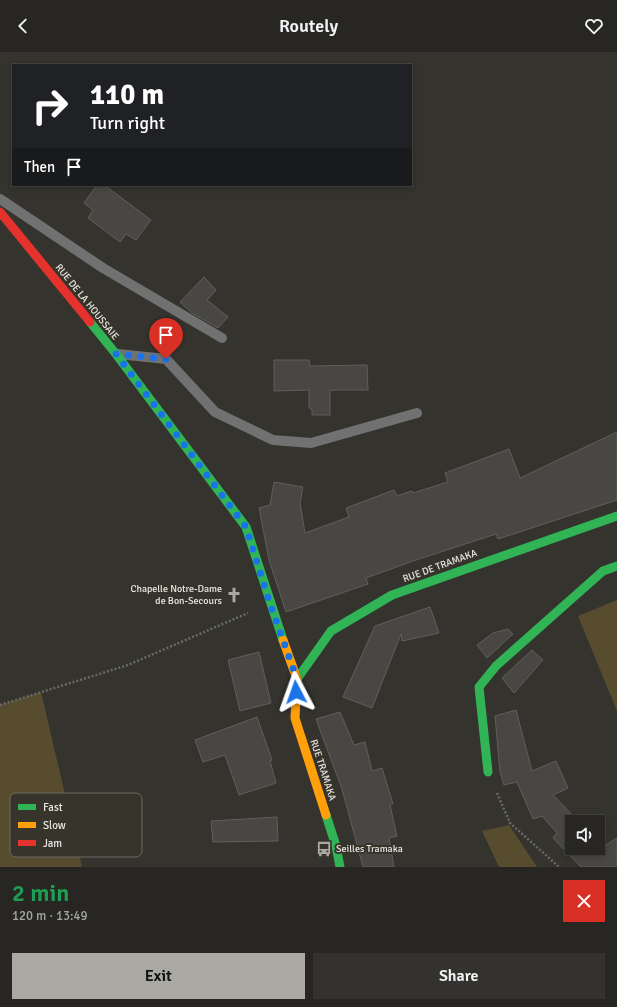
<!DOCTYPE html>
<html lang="en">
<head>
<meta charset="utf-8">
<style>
	body { margin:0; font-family:Signika,sans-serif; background:#33322f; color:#f1f3f6; height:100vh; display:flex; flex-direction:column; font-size:15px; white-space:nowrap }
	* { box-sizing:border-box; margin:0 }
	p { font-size:13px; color:#a4a5a5 }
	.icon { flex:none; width:22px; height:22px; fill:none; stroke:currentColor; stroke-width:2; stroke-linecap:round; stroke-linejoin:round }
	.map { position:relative; height:815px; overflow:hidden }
	.sheet { display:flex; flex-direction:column; background:#272622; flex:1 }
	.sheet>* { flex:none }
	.guide { position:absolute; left:12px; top:12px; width:400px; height:122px; border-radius:0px; box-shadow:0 2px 6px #0003,0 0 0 1px #434340; background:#202124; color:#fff; overflow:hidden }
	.fabs { position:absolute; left:565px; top:763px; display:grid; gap:8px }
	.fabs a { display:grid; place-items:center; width:40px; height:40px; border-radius:0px; background:#272622; box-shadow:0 2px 6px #0003,0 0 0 1px #434340; font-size:20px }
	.pin { position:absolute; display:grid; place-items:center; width:34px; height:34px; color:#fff; margin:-41px -17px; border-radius:50% 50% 50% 0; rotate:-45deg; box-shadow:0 0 4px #0007 }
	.pin .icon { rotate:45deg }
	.me { position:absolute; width:44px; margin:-22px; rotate:356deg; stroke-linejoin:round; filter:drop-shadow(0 0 3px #0008) }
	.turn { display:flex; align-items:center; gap:14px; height:84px; padding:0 12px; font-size:18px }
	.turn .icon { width:52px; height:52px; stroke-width:2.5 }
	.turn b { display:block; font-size:28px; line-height:34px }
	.then { display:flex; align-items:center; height:38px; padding:0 12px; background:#0003; gap:8px; font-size:15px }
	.round { display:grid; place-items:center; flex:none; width:42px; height:42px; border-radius:0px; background:#33322f }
	.head { display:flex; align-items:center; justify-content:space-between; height:68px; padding:0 12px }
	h1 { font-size:24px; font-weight:600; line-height:30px; color:#1e9e55 }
	.primary-button { display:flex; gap:8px; margin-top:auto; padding:8px 12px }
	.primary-button a { flex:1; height:46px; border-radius:0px; background:#aaa8a3; color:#111; font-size:16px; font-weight:600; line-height:46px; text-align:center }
	.primary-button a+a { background:#33322f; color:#f1f3f6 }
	header { display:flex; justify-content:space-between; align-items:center; height:52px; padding:0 12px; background:#272622; font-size:18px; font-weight:600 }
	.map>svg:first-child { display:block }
	.green { fill:#574d2e }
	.building { fill:#484743; stroke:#615f5b }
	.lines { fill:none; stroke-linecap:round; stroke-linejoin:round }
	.path { stroke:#696967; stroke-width:2.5; stroke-dasharray:2 2; stroke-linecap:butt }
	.lane { stroke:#717172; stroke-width:10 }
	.fast { stroke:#30b455; stroke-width:9 }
	.slow { stroke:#ff9f0a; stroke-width:9 }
	.jam { stroke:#e5322d; stroke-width:9 }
	.route { stroke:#1a73e8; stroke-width:7; stroke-dasharray:0 12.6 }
	.labels { text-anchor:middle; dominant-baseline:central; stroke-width:4; stroke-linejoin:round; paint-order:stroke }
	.street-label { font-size:10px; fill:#e9e7e2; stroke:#37342b }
	.poi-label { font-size:10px; fill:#e9e7e2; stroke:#37342b; text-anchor:end }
	.key { fill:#37342b; stroke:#6c6a62; stroke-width:1 }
	.key-label { font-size:11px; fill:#e9e7e2 }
</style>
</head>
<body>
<header><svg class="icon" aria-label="back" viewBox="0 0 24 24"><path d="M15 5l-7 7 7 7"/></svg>Routely<svg class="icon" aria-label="heart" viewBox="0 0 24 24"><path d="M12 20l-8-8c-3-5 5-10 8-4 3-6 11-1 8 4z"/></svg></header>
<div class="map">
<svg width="617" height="815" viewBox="0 0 617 815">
	<rect width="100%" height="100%" fill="#34332e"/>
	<!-- green -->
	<g class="green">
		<path d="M 617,548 L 617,659 L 578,564 Z"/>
		<path d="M 41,640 L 82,815 L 0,815 L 0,653 Z"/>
		<path d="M 509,773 L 537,815 L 499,815 L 482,779 Z"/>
	</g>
	<!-- building -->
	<g class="building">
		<path d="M 97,133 L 104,133 L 151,168 L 136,188 L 126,182 L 120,190 L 88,166 L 93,158 L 84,151 Z"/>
		<path d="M 204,225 L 216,238 L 207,248 L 228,265 L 218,276 L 192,261 L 180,250 Z"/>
		<path d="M 274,308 L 309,308 L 310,314 L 367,313 L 368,338 L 330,338 L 330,363 L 312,363 L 312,357 L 309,356 L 309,338 L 274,339 Z"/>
		<path d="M 617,380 L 617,448 L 498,487 L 496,482 L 413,509 L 366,526 L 368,532 L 286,560 L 269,508 L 259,456 L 270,453 L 274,430 L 303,435 L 300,451 L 305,481 L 349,465 L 346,456 L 394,438 L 397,444 L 412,439 L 413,441 L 448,430 L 445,421 L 509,397 L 520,426 Z"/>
		<path d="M 430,555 L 439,581 L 402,589 L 401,582 L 372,656 L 343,645 L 375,574 Z"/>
		<path d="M 508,577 L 513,582 L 487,606 L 477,593 L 493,581 Z"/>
		<path d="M 532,598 L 543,608 L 514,641 L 502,626 Z"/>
		<path d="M 259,600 L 271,651 L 240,659 L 228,608 Z"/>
		<path d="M 516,658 L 532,719 L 556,709 L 568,736 L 553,743 L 579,770 L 572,770 L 572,796 L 598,796 L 598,790 L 603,795 L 617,786 L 617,815 L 581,815 L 553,786 L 557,781 L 542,764 L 533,767 L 517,730 L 504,733 L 500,720 L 495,664 Z"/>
		<path d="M 340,660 L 354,693 L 365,690 L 372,719 L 382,716 L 393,752 L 390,753 L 397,784 L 389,786 L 394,815 L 363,815 L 342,737 L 316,667 Z"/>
		<path d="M 257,665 L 272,708 L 270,709 L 276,731 L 239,743 L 225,703 L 203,710 L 195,688 Z"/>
		<path d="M 277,765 L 278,789 L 213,790 L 211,769 Z"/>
	</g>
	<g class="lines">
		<!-- path -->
		<g class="path">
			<path d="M 0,653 L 128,613 L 248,561"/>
			<path d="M 497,741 L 510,771 L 559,815"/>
		</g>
		<!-- lane -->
		<g class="lane">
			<path d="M 0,147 L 103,216 L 222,286"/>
			<path d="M 118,302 L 166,307 L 215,360 L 273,388 L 311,391 L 417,361"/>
		</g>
		<!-- fast -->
		<g class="fast">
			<path d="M 90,270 L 116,302 L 246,475 L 283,588"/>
			<path d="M 297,627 L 331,579 L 392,543 L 617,464"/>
			<path d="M 488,720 L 479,635 L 496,614 L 603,519 L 617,514"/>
			<path d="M 326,763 L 336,794 L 340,815"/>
		</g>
		<!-- slow -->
		<path class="slow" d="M 283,588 L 297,627 L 295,666 L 326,763"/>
		<!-- jam -->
		<path class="jam" d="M 0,160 L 90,270"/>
	</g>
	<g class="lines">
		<!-- route -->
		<path class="route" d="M 166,307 L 116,302 L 246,475 L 270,552 L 297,627 L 296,640"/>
	</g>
	<!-- icons -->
	<defs>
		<symbol id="church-bare" viewBox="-9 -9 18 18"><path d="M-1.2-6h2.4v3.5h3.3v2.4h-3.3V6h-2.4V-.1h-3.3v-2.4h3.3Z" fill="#aaa8a3" stroke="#37342b" stroke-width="2.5" paint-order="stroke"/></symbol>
		<symbol id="bus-bare" viewBox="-9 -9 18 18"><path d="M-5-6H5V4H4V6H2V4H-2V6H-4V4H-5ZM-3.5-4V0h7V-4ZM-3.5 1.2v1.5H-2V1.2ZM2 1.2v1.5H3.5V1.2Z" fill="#aaa8a3" stroke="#37342b" stroke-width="2.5" paint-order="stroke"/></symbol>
	</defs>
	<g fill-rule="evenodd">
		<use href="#church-bare" x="223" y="532" width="22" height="22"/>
		<use href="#bus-bare" x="313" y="786" width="22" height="22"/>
	</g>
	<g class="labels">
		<!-- street labels -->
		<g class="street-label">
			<text transform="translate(87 250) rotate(51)">RUE DE LA HOUSSAIE</text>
			<text transform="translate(440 514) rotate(-20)">RUE DE TRAMAKA</text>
			<text transform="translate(323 718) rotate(72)">RUE TRAMAKA</text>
		</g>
		<!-- poi labels -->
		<g class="poi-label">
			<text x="222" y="537">Chapelle Notre-Dame<tspan x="222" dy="12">de Bon-Secours</tspan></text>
			<text x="336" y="797" text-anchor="start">Seilles Tramaka</text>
		</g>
	</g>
	<!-- legend -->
	<rect x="10" y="741" width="132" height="64" rx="6" class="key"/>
	<rect x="18" y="752" width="18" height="6" fill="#30b455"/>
	<rect x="18" y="770" width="18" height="6" fill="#ff9f0a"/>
	<rect x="18" y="788" width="18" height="6" fill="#e5322d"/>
	<g class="key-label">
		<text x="43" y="759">Fast</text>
		<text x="43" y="777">Slow</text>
		<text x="43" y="795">Jam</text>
	</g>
</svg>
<div class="fabs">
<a><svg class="icon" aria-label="sound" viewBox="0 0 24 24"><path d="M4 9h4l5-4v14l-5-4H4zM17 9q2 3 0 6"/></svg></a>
</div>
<div class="pin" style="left:166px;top:307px;background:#d93025"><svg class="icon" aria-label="arrive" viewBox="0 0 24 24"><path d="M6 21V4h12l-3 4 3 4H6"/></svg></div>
<svg class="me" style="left:296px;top:640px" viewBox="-20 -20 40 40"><path d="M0-17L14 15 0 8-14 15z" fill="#1a73e8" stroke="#fff" stroke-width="4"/></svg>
<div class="guide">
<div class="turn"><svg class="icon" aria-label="right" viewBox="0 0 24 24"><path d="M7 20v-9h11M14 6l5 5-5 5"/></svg><div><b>110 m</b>Turn right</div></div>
<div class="then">Then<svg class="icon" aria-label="arrive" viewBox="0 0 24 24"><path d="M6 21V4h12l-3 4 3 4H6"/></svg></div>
</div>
</div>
<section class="sheet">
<div class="head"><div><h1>2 min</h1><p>120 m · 13:49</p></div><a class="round" style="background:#d93025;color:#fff"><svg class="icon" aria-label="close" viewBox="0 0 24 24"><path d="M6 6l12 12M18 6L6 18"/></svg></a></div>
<div class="primary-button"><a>Exit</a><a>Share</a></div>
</section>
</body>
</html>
